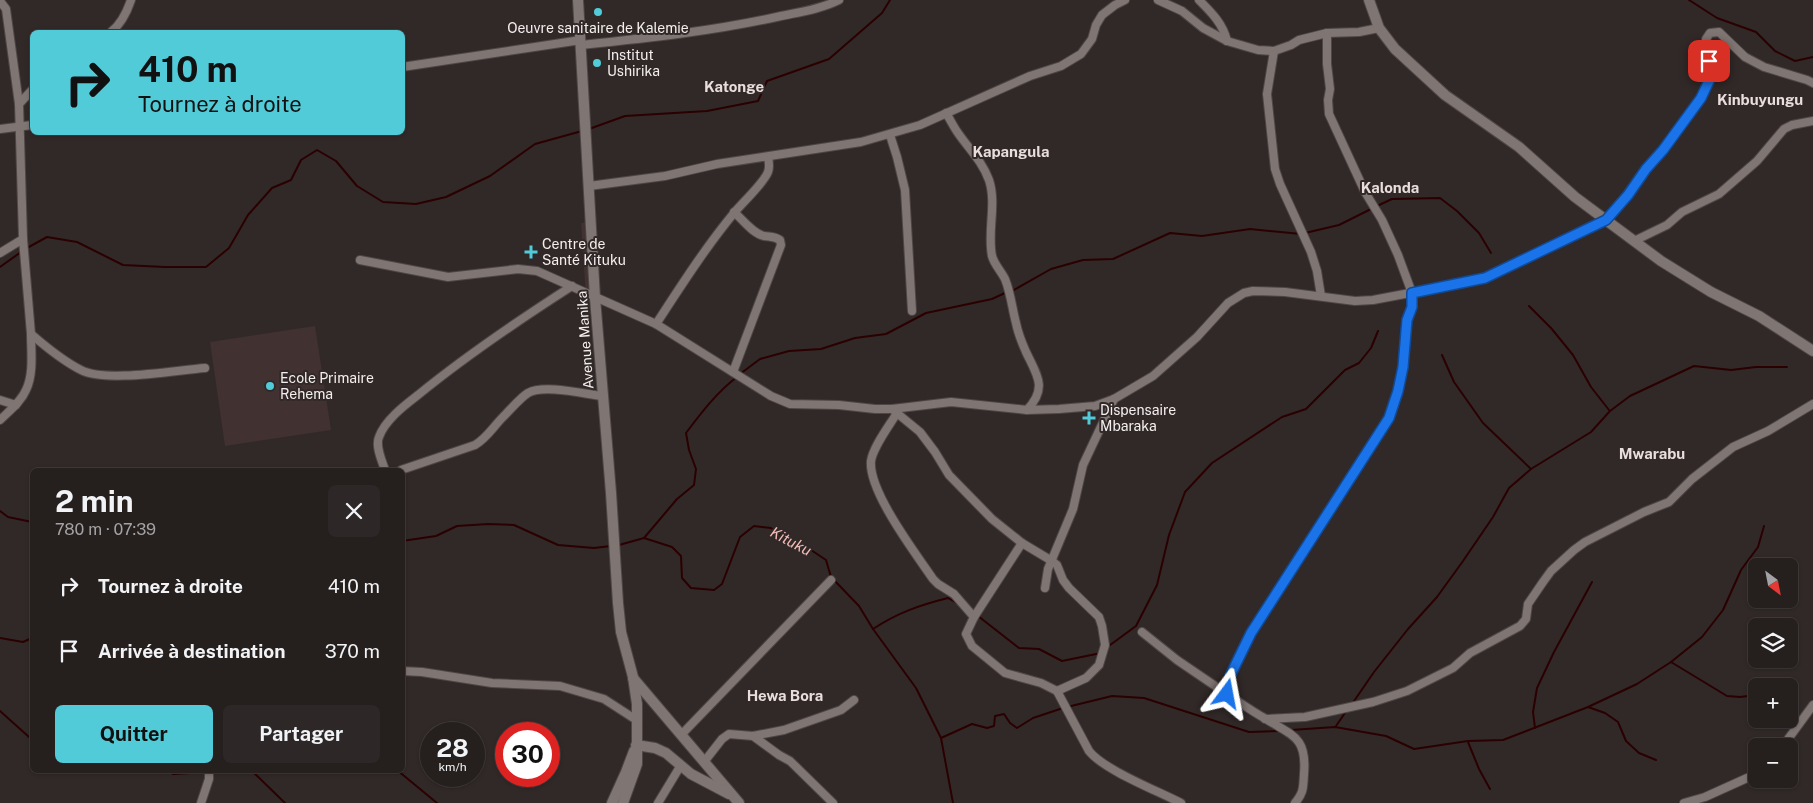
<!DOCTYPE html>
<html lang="fr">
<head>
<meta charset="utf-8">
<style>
	body { margin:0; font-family:"Public Sans",sans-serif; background:#2d2727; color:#f1f3f6; height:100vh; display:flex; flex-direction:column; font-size:19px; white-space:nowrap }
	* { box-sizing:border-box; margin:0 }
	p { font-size:16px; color:#a3a2a4 }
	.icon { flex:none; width:28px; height:28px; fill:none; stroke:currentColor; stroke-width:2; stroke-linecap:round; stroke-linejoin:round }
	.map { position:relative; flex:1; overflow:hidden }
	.details { position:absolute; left:30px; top:468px; width:375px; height:305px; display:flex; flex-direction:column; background:#251f1e; border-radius:8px; box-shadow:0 1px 4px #0004,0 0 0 1px #423d3c }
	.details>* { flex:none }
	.banner { position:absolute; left:30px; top:30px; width:375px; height:105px; border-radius:8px; box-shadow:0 1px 4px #0004,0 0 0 1px #423d3c; background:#52cbd9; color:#111; overflow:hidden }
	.needle { width:32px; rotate:148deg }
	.tools { position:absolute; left:1748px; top:558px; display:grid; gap:10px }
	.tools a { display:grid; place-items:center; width:50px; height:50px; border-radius:8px; background:#251f1e; box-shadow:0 1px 4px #0004,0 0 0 1px #423d3c; font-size:25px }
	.speed { position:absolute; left:420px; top:722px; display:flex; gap:10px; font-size:25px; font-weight:700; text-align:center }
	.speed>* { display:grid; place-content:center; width:65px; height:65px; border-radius:50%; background:#251f1e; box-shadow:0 1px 4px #0004,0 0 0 1px #423d3c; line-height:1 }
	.speed small { font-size:12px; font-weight:400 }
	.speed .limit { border:8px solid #d22; background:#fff; color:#111 }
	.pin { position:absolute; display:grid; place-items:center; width:42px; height:42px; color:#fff; margin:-21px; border-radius:10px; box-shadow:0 2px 8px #0006 }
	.me { position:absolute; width:55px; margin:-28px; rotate:13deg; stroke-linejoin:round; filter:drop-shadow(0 0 4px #0008) }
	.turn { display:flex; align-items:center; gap:18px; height:105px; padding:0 25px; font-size:22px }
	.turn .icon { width:65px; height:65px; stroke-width:2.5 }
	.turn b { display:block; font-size:35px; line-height:42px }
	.round { display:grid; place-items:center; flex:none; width:52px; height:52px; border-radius:8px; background:#2d2727 }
	.head { display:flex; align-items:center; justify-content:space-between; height:85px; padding:0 25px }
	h1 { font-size:30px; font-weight:700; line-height:38px }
	.primary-button { display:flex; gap:10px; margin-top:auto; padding:10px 25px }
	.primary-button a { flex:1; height:58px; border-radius:8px; background:#52cbd9; color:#111; font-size:20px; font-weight:700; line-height:58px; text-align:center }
	.primary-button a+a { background:#2d2727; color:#f1f3f6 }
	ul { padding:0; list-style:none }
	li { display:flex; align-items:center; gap:15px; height:65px; padding:0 25px }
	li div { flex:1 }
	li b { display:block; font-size:19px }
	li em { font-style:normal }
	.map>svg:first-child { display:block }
	.built { fill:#413130 }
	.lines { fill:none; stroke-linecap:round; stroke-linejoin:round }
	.stream { stroke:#2b0001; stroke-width:2 }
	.street-casing { stroke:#4e4746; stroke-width:10 }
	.secondary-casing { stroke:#4e4746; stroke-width:12 }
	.street { stroke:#7f7573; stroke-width:8 }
	.secondary { stroke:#7f7573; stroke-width:10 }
	.route-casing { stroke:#114b97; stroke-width:12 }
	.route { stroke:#1a73e8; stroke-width:9 }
	.poi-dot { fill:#52cbd9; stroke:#312928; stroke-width:2 }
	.labels { text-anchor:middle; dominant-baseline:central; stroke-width:4; stroke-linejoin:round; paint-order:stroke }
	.poi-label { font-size:14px; fill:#f4eeee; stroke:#312928; text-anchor:start }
	.street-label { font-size:14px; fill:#f4eeee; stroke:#312928 }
	.neighbourhood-label { font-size:15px; font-weight:bold; fill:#e9dedc; stroke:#312928 }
	.water-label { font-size:15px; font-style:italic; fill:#f3bdb7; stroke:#312928 }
</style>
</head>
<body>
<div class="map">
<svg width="1813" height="803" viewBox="0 0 1813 803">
	<rect width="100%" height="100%" fill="#312928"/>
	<!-- built -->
	<g class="built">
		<path d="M 590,222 L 595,313 L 587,314 L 581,223 Z"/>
		<path d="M 315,326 L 331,430 L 225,446 L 210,342 Z"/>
	</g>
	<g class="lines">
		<!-- stream -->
		<g class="stream">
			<path d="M 1689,0 L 1717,18 L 1756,32 L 1775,51 L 1795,61 L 1813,57"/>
			<path d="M 589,129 L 625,116 L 707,111 L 758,101 L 767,81 L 829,59 L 882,13 L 890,0"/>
			<path d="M 1377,206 L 1392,199 L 1440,198 L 1457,211 L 1479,233 L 1491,253"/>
			<path d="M 1305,233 L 1339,225 L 1373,208"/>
			<path d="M 27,248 L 47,237 L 77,242 L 123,265 L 165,267 L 206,267 L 229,248 L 248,215 L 272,188 L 291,180 L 301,160 L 317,150 L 336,161 L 357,186 L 383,202 L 416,204 L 446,197 L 490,176 L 535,144 L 582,131"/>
			<path d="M 0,267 L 21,252"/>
			<path d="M 1012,291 L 1051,269 L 1083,260 L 1113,259 L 1170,233 L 1202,236 L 1250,229 L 1301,234"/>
			<path d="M 1529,306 L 1551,328 L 1573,355 L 1591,387 L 1609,410"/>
			<path d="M 1442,355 L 1454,382 L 1483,423 L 1531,469"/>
			<path d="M 740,374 L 760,359 L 789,351 L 821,349 L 855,338 L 886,334 L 926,313 L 992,299 L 1007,292"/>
			<path d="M 0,511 L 8,517 L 32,522"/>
			<path d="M 644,538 L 677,499 L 694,485 L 696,469 L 689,450 L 686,433 C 701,413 717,392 737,377"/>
			<path d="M 402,541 L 436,536 L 457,526 L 488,524 L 514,525 L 558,545 L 594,548 L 611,546"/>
			<path d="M 619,545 L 644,538 L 672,547 L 681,556 L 682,578 L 691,588 L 714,590 L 722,584 L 740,537 L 754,526 L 771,528 L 787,539 L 805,546 L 826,560 L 831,577"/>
			<path d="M 834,580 L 859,606 L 873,629 L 916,688 L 941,738 L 953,803"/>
			<path d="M 978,616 L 1019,648 L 1039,649 L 1062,661 L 1101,653"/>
			<path d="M 873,629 C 897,613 920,605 948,598 L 957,603"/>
			<path d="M 0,638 L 23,642 L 32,638"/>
			<path d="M 1106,648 L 1136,626 L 1157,585 L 1169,535 L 1185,492 L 1212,463 L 1282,417 L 1306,409 L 1345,370 L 1359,363 L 1371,348 L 1378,331"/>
			<path d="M 1671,662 L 1727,696 L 1740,697 L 1756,695"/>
			<path d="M 1352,704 L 1374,672 L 1408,629 L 1437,597 L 1463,561 L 1493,517 L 1509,488 L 1531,469 L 1591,432 L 1610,411 L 1630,396 L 1694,366 L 1731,370 L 1756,367 L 1787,367"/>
			<path d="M 1067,707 L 1112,696 L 1144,698 L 1249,732 L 1281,731"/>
			<path d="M 1588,707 L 1605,713 L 1618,722 L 1626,741 L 1639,753 L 1656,760"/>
			<path d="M 0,711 L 29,737 L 32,738"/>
			<path d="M 1336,726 L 1347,710"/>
			<path d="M 1535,728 L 1533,712 L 1537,688 L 1554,652 L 1592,582"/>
			<path d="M 1291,730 L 1335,727 L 1386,736 L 1414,749 L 1468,741 L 1503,740 L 1588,707 L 1637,684 L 1671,662 L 1702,637 L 1723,610 L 1741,570 L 1758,547 L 1764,526"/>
			<path d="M 941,738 L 972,724 L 987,728 L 994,726 L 995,716 L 1004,714 L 1010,723 L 1017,728 L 1033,718 L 1063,708"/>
			<path d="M 1468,742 L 1479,769 L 1490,789"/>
			<path d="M 168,770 L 173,774 L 207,772"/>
			<path d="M 251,770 L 285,803"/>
			<path d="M 397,770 L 437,803"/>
			<path d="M 212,772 L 244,770"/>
		</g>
		<defs>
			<g id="street">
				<path d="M 1158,0 L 1182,11 L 1203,28 L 1227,41 L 1258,50 L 1274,51 L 1291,45 L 1299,40 L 1327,33 L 1359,32 L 1379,28"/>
				<path d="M 1199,0 C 1212,13 1223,24 1227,41"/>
				<path d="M 0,1 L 6,9 L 19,104 L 23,239 L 31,334 C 46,347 63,361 81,370 C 106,383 176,370 205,368"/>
				<path d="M 111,32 C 120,25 127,12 131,0"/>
				<path d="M 581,45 C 648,38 715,31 781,16 C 800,12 821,9 839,0"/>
				<path d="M 1274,51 L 1267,94 L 1275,169 L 1280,184 L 1311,252 L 1317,271 L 1321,296"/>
				<path d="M 402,67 L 581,40"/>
				<path d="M 19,104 L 32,90"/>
				<path d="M 946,113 C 950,119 953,126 958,133 C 969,149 982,161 989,180 C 997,204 987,231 992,256 C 994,264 1001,271 1005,279 C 1011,294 1012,308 1016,323 C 1018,333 1022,343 1026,352 C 1037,375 1048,388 1027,410"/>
				<path d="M 0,129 L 32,125"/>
				<path d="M 890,135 L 897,157 L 905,190 L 912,311"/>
				<path d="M 589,186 L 665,176 L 717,164 L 861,142 L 920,125 L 1030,76 L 1061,66 L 1081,54 L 1092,39 L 1096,25 L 1102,15 L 1115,5 L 1125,0"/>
				<path d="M 1634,241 L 1667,225 L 1682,212 L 1719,194 L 1757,161 L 1784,129 L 1792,125 L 1813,121"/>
				<path d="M 0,253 L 23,239"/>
				<path d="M 360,260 L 448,277 L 518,269 L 537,271 L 656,324 L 771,396 L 790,404 L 839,405 L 875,409 L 892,409 L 951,402 L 1027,410 L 1059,409 L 1095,406 L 1114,399 L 1153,376 L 1197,337 L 1228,303 L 1244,293 L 1253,291 L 1285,292 L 1355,301 L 1373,300 L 1473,281 L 1485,278 L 1606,220 L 1628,195 L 1646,169 L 1663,150 L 1701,98 L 1709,81 L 1706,39 L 1710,33 L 1719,32 L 1745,57 L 1764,67 L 1807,80 L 1813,83"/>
				<path d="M 656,324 C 681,286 705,248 734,213 C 742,203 764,183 768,172 C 770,167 769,162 768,157"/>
				<path d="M 733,372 L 781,245 L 780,240 C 774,236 770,237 764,236 C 753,234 742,219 734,212"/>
				<path d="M 0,400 L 16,405"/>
				<path d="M 892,409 L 920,432 L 935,452 L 949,475 L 992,519 L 1022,543 L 1052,561 L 1057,565 L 1063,580 L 1069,588 L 1099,617 L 1102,626 L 1105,645 L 1099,665 L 1086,678 L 1057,691"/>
				<path d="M 897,413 C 889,426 873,447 871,461 C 868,491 916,554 933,579 L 938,584 L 954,594 L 974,617"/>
				<path d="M 0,420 C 9,411 21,402 26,390 C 34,374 31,351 31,334"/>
				<path d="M 385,470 C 382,461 375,446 379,437 C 385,420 405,405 418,395 C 467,355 519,320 572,286"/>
				<path d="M 401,470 L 475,445 C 487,438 493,427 503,417 C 510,410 520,398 528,393 C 544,384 584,394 602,396"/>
				<path d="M 1022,543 L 974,617 L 966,634 L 972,646 L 1005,673 L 1041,683 L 1057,691 L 1089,751 C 1104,770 1158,791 1181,803"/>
				<path d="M 1045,588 L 1048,569 L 1073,509 L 1083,465 L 1114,399"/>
				<path d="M 1142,632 L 1177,660 L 1227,694"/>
				<path d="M 402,671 L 422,672 L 492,683 L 560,686 L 604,699 L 638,721"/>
				<path d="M 1265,719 L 1305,717 L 1373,702 L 1407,691 L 1453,668 L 1470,653 L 1520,626 L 1526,619 L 1528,604 L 1543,582 L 1551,571 L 1574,550 L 1585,542 L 1644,512 L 1669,502 L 1692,479 L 1733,447 L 1768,431 L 1813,404"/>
				<path d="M 681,735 L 831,580"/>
				<path d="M 753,736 L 779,755 L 790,761 L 833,803"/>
				<path d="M 1783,746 L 1813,705"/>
				<path d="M 704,762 L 722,739 L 729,734 L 753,736 L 784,730 L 841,710 L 854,700"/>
				<path d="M 201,803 L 209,779 L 209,770"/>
				<path d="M 658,803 L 681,765"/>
				<path d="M 1295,803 C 1304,792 1303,788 1304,774 C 1307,737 1293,736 1266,719 C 1253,712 1239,702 1227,694 C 1230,671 1240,653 1251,633 L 1389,418 L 1398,391 L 1403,367 L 1407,320 L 1412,307 L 1412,293 L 1398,255 L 1382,220 L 1365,192 L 1329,114 L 1328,100 L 1330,89 L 1327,64 L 1327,33"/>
				<path d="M 1684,803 L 1705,797 L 1756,774"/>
			</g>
			<g id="secondary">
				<path d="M 578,0 L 595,298 L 611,493 L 618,603 L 621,632 L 633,677 L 637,704 L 637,764 L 623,803"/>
				<path d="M 1369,0 L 1379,28 L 1395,49 L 1445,95 L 1519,147 L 1575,197 L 1661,261 L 1711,292 L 1759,316 L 1813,351"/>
				<path d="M 633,678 L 739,803"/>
				<path d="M 636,745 L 655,748 L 666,753 L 691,774 L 729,794"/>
				<path d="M 612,803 L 626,772 L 634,751"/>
			</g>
		</defs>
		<!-- street casing -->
		<use href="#street" class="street-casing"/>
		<!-- secondary casing -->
		<use href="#secondary" class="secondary-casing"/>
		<!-- street -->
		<use href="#street" class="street"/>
		<!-- secondary -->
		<use href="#secondary" class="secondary"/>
	</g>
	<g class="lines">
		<defs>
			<path id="route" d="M 1227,694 L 1230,676 L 1251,633 L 1389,418 L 1398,391 L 1403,367 L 1407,320 L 1412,307 L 1412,293 L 1485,278 L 1606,220 L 1628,195 L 1646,169 L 1663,150 L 1701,98 L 1709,81 L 1709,61"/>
		</defs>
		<!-- route casing -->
		<use href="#route" class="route-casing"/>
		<!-- route -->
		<use href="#route" class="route"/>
	</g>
	<!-- markers -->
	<g class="poi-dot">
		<circle cx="598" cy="12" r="5"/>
		<circle cx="597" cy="63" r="5"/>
		<path d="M528.5 244.5h5v5h5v5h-5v5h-5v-5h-5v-5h5z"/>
		<circle cx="270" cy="386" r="5"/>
		<path d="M1086.5 410.5h5v5h5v5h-5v5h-5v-5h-5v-5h5z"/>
	</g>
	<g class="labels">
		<!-- poi labels -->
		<g class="poi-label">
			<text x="598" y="28" text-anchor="middle">Oeuvre sanitaire de Kalemie</text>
			<text x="607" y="55">Institut<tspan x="607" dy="16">Ushirika</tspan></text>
			<text x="542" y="244">Centre de<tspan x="542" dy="16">Santé Kituku</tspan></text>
			<text x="280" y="378">Ecole Primaire<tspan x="280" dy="16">Rehema</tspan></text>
			<text x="1100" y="410">Dispensaire<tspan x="1100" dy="16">Mbaraka</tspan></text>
		</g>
		<!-- street labels -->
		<g class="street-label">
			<text transform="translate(585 340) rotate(-94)">Avenue Manika</text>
		</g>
		<!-- neighbourhood labels -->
		<g class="neighbourhood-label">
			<text x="734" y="86">Katonge</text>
			<text x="1760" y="99">Kinbuyungu</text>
			<text x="1011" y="151">Kapangula</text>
			<text x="1390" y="187">Kalonda</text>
			<text x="1652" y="453">Mwarabu</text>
			<text x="785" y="695">Hewa Bora</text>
		</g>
		<!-- water labels -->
		<g class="water-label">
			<text transform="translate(791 541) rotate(28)">Kituku</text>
		</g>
	</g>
</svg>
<div class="tools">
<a><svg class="needle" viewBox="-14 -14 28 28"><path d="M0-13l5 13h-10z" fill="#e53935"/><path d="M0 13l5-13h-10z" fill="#a3a2a4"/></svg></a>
<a><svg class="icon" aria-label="layers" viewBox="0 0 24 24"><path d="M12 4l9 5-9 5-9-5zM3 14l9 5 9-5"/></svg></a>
<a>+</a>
<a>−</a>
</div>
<div class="speed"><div>28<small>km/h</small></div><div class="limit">30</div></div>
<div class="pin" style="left:1709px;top:61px;background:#d93025"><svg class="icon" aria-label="arrive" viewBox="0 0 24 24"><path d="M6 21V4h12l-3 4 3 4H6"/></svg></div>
<svg class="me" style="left:1227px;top:694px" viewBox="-20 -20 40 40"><path d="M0-17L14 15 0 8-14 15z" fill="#1a73e8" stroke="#fff" stroke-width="4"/></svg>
<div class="banner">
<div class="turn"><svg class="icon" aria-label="right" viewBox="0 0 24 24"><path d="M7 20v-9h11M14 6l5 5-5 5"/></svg><div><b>410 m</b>Tournez à droite</div></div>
</div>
<section class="details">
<div class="head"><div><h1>2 min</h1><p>780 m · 07:39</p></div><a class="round"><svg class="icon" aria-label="close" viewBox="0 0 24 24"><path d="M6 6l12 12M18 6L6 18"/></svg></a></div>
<ul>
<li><svg class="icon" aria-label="right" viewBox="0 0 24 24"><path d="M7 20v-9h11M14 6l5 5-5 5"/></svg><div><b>Tournez à droite</b></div><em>410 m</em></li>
<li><svg class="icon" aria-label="arrive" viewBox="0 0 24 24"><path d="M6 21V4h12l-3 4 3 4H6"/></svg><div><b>Arrivée à destination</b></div><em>370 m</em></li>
</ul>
<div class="primary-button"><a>Quitter</a><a>Partager</a></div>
</section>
</div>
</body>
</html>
